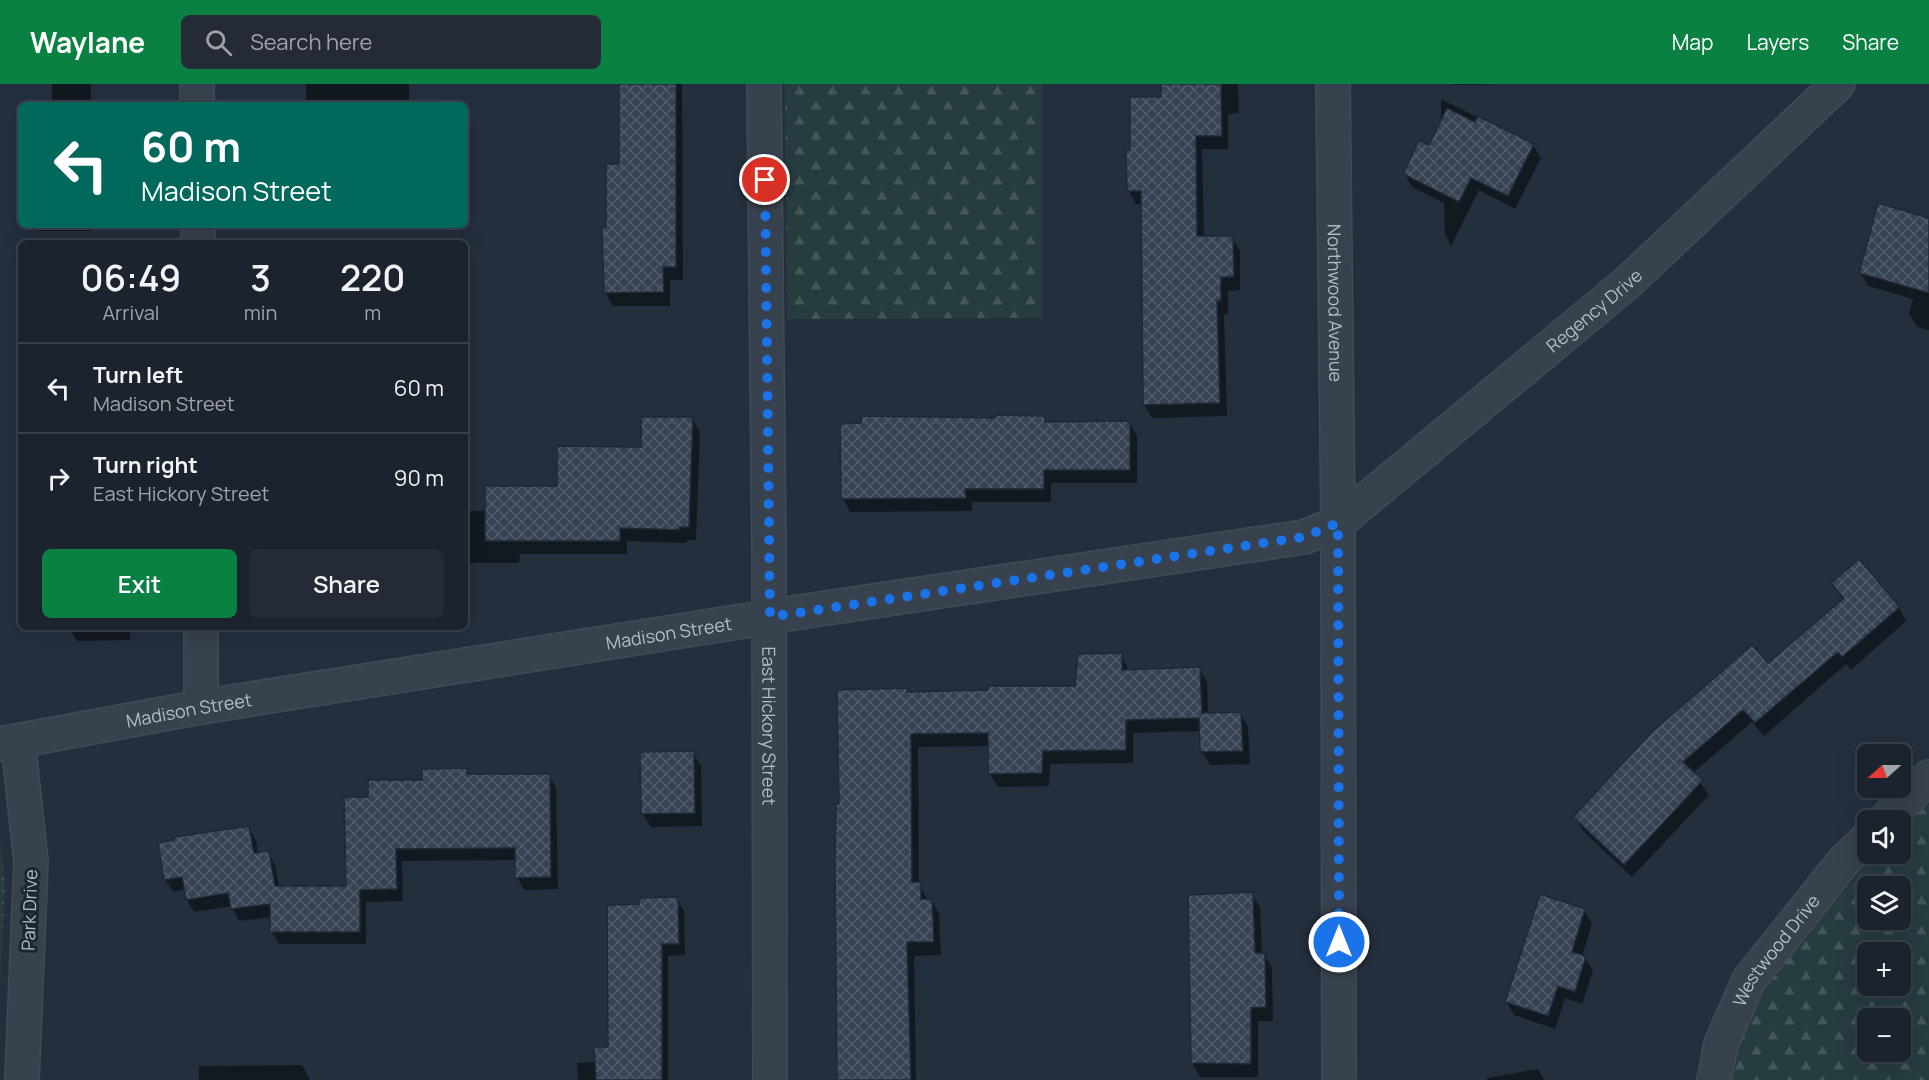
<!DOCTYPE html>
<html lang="en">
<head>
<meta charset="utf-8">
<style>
	body { margin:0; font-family:Manrope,sans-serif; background:#242b36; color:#f1f3f6; height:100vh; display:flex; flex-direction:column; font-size:22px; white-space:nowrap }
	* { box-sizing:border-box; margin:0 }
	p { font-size:20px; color:#a0a4aa }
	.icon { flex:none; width:33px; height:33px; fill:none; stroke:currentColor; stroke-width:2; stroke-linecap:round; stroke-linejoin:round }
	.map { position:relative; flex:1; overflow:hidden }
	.details { position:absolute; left:18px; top:156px; width:450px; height:390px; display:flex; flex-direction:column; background:#1b232e; border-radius:9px; box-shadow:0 6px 24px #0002,0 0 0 2px #39404a }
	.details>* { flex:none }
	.guide { position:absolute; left:18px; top:18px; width:450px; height:126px; border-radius:9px; box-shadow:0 6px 24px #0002,0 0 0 2px #39404a; background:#00695c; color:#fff; overflow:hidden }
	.needle { width:39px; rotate:249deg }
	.buttons { position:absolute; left:1857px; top:660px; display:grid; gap:12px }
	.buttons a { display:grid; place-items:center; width:54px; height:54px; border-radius:9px; background:#1b232e; box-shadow:0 6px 24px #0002,0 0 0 2px #39404a; font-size:30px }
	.pin { position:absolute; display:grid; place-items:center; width:51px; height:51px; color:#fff; margin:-26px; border:3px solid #fff; border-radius:50%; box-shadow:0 2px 6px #0007 }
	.me { position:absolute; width:66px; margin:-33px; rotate:0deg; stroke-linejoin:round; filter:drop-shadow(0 0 4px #0008) }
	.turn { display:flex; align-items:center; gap:21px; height:126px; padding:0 24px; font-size:27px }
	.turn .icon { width:78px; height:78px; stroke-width:2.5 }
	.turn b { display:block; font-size:42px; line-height:51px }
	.eta { display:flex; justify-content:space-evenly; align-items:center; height:102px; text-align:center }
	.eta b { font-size:36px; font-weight:600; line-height:42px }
	.action { display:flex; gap:12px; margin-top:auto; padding:12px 24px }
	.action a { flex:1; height:69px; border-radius:9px; background:#0b8043; color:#fff; font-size:24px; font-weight:600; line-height:69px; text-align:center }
	.action a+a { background:#242b36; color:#f1f3f6 }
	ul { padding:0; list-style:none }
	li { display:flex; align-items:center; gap:18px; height:90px; padding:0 24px; border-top:2px solid #39404a }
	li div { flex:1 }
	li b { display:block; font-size:22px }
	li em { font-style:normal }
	header { display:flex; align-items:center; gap:36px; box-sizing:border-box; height:84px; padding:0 30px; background:#0b8043; color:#fff }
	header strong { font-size:28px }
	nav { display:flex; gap:33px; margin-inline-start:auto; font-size:21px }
	.search { width:420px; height:54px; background:#242b36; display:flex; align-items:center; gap:15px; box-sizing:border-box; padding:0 21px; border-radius:9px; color:#a0a4aa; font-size:22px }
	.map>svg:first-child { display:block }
	.forest { fill:url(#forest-firs); fill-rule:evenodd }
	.park { fill:url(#park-dots) }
	.shadow { fill:#0007 }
	.building { fill:url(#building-cross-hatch); stroke:#1f2835; stroke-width:1.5 }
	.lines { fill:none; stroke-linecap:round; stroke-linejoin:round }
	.minor-casing { stroke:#414a57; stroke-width:36 }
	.minor { stroke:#38414e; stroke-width:33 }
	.route { stroke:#1a73e8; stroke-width:10; stroke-dasharray:0 18 }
	.labels { text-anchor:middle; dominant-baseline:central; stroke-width:6; stroke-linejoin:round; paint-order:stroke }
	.street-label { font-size:18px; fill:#b4bcc9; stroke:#1d2633 }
</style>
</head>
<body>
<header>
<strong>Waylane</strong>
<div class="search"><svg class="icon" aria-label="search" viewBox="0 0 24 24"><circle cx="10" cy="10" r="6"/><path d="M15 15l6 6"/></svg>Search here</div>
<nav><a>Map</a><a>Layers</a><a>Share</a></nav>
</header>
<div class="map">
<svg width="1929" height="996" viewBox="0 0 1929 996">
	<defs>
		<pattern id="forest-firs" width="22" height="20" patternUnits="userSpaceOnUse" patternTransform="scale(1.5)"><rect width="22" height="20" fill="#263c3f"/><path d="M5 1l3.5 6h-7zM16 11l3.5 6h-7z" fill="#435659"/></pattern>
		<pattern id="park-dots" width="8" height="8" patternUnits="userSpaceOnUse" patternTransform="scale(1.5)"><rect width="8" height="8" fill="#263c3f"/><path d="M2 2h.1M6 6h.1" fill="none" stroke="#435659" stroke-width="1.8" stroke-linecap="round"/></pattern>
		<pattern id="building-cross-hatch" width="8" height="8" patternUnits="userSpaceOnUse" patternTransform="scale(1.5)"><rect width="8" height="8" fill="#364354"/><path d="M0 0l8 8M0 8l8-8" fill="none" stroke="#515c6b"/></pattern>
	</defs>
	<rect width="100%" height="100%" fill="#242f3e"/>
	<!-- forest -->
	<g class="forest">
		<path d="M 785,0 L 1042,0 L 1042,234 L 787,235 Z"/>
		<path d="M 1929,718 L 1929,996 L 1730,996 C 1748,906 1816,835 1878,770 L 1900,770 L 1901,745 ZM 1868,802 L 1900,802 L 1900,836 L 1868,836 ZM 1868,868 L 1900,868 L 1900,902 L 1868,902 ZM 1868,934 L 1900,934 L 1900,968 L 1868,968 Z"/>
	</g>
	<!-- park -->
	<path class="park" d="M 0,756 L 5,800 L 0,907 Z"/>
	<!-- shadow -->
	<g class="shadow">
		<rect x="52" y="0" width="39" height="21"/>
		<rect x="306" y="0" width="103" height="21"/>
		<path d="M 620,0 L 682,0 L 683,196 L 670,196 L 670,222 L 613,222 L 605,208 L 607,145 L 621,81 Z"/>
		<path d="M 1163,0 L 1238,0 L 1239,29 L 1228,30 L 1228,65 L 1202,65 L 1204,154 L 1232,153 L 1240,167 L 1240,206 L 1228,207 L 1228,230 L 1224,230 L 1227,332 L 1152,334 L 1144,320 L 1143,120 L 1136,120 L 1128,106 L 1132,68 L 1163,14 Z"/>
		<path d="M 1453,0 L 1507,0 L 1453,1 Z"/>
		<path d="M 1441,15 L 1533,61 L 1541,74 L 1515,125 L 1479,106 L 1451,162 L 1445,150 L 1444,119 L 1412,103 L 1405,90 L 1442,70 Z"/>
		<path d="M 1929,135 L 1929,246 L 1917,243 L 1909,229 L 1913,215 L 1868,202 L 1860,189 Z"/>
		<path d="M 34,141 L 92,141 L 92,147 L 38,147 Z"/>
		<path d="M 286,141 L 361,141 L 361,145 L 289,146 Z"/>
		<path d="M 1044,333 L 1047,339 L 1129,338 L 1137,352 L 1137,399 L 1051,399 L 1051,418 L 972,418 L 972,427 L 850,428 L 843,414 L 863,334 Z"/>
		<path d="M 692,334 L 700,348 L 696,456 L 687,456 L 686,459 L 627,457 L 627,470 L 520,470 L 519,479 L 465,479 L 465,427 L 486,427 L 558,404 L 643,364 Z"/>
		<path d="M 1833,499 L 1899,524 L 1906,537 L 1851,586 L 1846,580 L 1764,652 L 1752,638 L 1693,689 L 1709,711 L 1632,793 L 1582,746 L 1575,733 L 1768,581 L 1843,516 Z"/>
		<path d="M 69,543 L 130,543 L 130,556 L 77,557 Z"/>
		<path d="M 1121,571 L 1129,587 L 1199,585 L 1207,598 L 1208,631 L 1241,630 L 1248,643 L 1250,680 L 1210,681 L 1202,667 L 1201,647 L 1133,649 L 1133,679 L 1050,680 L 1049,702 L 998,703 L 990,690 L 990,662 L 918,663 L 919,800 L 928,817 L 932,817 L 939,830 L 941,871 L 914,872 L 916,996 L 838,996 L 841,721 L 906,606 L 908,609 L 1077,603 Z"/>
		<path d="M 693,669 L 701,682 L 702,742 L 651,743 L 643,730 Z"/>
		<path d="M 466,685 L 470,692 L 549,691 L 556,704 L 558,805 L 524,806 L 517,793 L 516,776 L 402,777 L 403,817 L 366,818 L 366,860 L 279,860 L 272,848 L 271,833 L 239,837 L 232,822 L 194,828 L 187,816 L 185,805 L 173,808 L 165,795 L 249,744 L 256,756 L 258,770 L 268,768 L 275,781 L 279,803 L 347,803 L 370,714 Z"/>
		<path d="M 1252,810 L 1260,823 L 1262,871 L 1265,871 L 1272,884 L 1273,937 L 1258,937 L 1258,993 L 1200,993 L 1192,979 L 1189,812 Z"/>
		<path d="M 677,815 L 684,827 L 685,871 L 668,872 L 668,996 L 578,996 L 577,979 L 596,978 L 609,964 L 641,821 Z"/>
		<path d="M 1584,826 L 1592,840 L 1582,872 L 1585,873 L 1593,887 L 1582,920 L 1565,914 L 1555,945 L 1514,931 L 1507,918 Z"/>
		<path d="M 302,981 L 310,996 L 199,996 L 199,982 Z"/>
		<path d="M 1538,985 L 1544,996 L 1487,996 L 1487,994 Z"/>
	</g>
	<!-- building -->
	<g class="building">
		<path d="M 619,0 L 676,0 L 676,183 L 663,183 L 664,208 L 604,209 L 602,143 L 606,143 L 606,80 L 619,80 Z"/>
		<path d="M 1161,0 L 1221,0 L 1222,52 L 1196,52 L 1197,152 L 1233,152 L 1234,193 L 1221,193 L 1221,217 L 1217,217 L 1220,319 L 1143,321 L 1141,107 L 1127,107 L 1126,66 L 1130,66 L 1130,13 L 1161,13 Z"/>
		<path d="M 1447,24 L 1475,38 L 1478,32 L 1534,60 L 1508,112 L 1471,94 L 1459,118 L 1403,90 L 1419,56 L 1429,61 Z"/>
		<path d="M 1878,119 L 1929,134 L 1929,209 L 1859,189 Z"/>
		<path d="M 995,331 L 1045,332 L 1045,338 L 1130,337 L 1130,386 L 1044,386 L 1044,405 L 965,405 L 966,414 L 841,415 L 840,340 L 861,339 L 862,332 L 995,334 Z"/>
		<path d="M 641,333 L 693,333 L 689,443 L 680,443 L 679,446 L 620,444 L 620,457 L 485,457 L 485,402 L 557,402 L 557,362 L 641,363 Z"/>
		<path d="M 1859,475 L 1900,523 L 1842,573 L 1838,568 L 1755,639 L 1743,626 L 1683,678 L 1703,696 L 1624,781 L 1573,733 L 1652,648 L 1752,561 L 1768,579 L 1844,514 L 1831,499 Z"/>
		<path d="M 1122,569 L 1122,586 L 1200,583 L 1202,629 L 1241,628 L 1243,667 L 1200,668 L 1199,634 L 1126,636 L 1126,666 L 1043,667 L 1042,689 L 988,690 L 988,649 L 911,650 L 912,798 L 921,798 L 921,815 L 932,815 L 934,858 L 907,858 L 911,996 L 837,996 L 835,778 L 836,720 L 839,720 L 837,606 L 907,604 L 907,608 L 988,606 L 988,602 L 1075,602 L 1078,570 Z"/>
		<path d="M 694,667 L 695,729 L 641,730 L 640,668 Z"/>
		<path d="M 467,684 L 467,690 L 550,690 L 551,793 L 515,794 L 515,764 L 396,765 L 397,805 L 360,806 L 360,848 L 270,848 L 270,820 L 231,825 L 228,809 L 186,816 L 182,793 L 164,796 L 158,759 L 174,756 L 174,753 L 249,742 L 254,769 L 269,767 L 275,802 L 346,802 L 344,713 L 368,713 L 368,696 L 422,696 L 422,685 Z"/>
		<path d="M 1253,808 L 1255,869 L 1265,869 L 1266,923 L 1251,924 L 1251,980 L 1191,979 L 1188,811 Z"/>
		<path d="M 1540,810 L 1585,825 L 1572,868 L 1586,872 L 1575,908 L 1558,902 L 1548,932 L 1505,918 Z"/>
		<path d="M 678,813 L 679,860 L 662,860 L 662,996 L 596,996 L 594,963 L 608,963 L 607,821 L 639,820 L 639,814 Z"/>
	</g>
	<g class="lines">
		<defs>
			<g id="minor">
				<path d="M 197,0 L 197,21"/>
				<path id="s1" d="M 764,0 L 769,470 L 770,996"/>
				<path id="s2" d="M 1333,0 L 1338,439 L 1339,996"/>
				<path d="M 198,141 L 198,159"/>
				<path d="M 201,543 L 201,623"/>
				<path d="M 18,657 L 31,778 L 22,996"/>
				<path id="s3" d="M 0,660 L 201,623 L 800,528 L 1304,453 L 1338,439 L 1627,199 L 1838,0"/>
				<path d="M 1885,736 L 1929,693"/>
				<path id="s4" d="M 1714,996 L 1721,960 L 1749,896 L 1843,778 L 1868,754"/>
			</g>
		</defs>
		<!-- minor casing -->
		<use href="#minor" class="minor-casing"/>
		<!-- minor -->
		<use href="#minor" class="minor"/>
	</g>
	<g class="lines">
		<!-- route -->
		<path class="route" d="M 765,96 L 770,533 L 1304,453 L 1338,439 L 1339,858"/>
	</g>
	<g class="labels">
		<!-- street labels -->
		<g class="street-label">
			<text stroke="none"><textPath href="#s2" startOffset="219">Northwood Avenue</textPath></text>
			<text stroke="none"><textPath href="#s3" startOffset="1690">Regency Drive</textPath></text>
			<text stroke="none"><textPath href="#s3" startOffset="678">Madison Street</textPath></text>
			<text stroke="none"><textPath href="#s3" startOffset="192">Madison Street</textPath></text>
			<text stroke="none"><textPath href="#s1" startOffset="642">East Hickory Street</textPath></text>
			<text transform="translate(29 826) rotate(-88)">Park Drive</text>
			<text stroke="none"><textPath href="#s4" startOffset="146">Westwood Drive</textPath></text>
		</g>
	</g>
</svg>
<div class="buttons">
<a><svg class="needle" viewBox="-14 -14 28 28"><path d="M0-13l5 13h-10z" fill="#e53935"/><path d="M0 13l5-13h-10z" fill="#a0a4aa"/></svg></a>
<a><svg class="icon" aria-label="sound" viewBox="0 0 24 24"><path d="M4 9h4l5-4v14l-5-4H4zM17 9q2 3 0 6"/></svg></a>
<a><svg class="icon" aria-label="layers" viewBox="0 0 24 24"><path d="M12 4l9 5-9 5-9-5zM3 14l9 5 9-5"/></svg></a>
<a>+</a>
<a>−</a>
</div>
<div class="pin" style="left:765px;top:96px;background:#d93025"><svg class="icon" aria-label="arrive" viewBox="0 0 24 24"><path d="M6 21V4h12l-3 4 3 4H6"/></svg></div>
<svg class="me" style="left:1339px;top:858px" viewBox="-20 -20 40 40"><circle r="17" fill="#1a73e8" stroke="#fff" stroke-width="3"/><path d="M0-11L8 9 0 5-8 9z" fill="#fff"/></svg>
<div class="guide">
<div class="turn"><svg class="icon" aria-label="left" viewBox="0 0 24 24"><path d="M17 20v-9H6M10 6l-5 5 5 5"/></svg><div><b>60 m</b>Madison Street</div></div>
</div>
<section class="details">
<div class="eta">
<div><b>06:49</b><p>Arrival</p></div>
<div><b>3</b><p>min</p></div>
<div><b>220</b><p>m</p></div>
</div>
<ul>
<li><svg class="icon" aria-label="left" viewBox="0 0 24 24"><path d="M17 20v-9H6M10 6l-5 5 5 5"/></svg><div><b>Turn left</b><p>Madison Street</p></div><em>60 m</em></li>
<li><svg class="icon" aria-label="right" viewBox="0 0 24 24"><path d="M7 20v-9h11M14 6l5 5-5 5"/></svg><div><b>Turn right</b><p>East Hickory Street</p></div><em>90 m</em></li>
</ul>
<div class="action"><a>Exit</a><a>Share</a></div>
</section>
</div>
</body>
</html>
